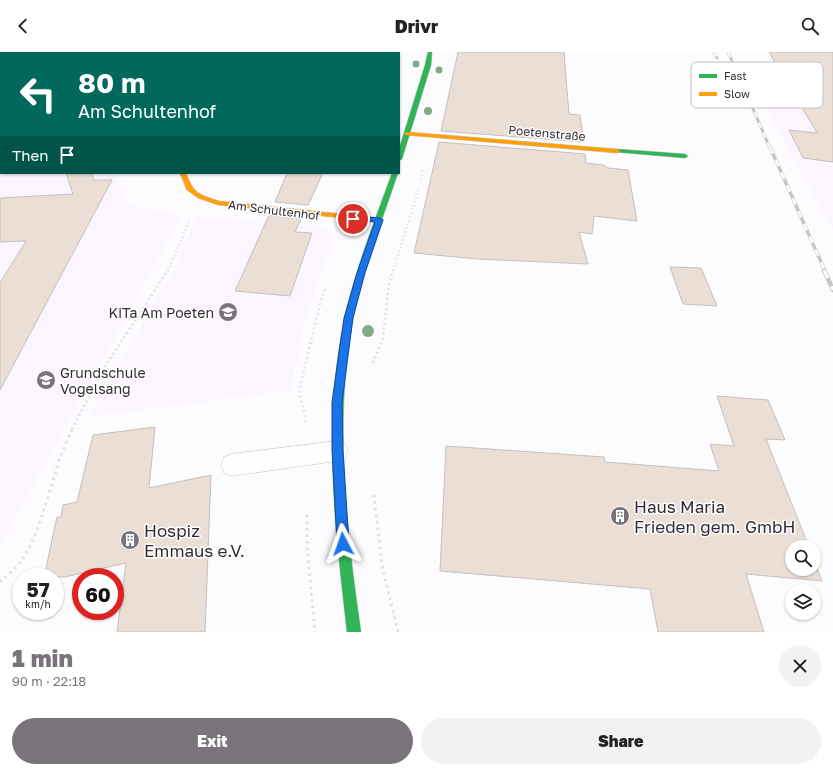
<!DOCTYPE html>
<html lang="en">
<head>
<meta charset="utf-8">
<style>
	body { margin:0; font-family:"Golos Text",sans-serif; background:#f2f2f2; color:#222; height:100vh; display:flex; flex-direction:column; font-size:15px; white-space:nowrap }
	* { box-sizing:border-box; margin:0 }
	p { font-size:13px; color:#767676 }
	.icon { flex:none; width:22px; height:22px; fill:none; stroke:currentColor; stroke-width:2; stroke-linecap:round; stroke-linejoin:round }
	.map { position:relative; height:580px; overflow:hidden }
	.side { display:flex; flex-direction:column; background:#fff; flex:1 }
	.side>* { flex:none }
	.guide { position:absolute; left:0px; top:0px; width:400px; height:122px; box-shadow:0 1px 3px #0004; background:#00695c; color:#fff; overflow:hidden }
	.tools { position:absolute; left:785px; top:488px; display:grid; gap:8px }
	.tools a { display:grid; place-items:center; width:36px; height:36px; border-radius:50%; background:#fff; box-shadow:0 1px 3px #0004; font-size:20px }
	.speed { position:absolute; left:12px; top:516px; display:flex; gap:8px; font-size:20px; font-weight:700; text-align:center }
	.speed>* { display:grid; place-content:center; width:52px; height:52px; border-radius:50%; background:#fff; box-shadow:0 1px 3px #0004; line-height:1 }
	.speed small { font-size:10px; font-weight:400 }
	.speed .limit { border:6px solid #d22; background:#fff; color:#111 }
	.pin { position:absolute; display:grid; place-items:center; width:34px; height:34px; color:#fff; margin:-17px; border:2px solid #fff; border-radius:50%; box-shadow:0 1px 4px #0007 }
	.me { position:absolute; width:44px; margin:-22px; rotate:356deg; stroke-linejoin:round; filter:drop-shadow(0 0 3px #0008) }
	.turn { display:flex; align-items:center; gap:14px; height:84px; padding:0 12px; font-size:18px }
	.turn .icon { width:52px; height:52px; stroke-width:2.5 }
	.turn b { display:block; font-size:28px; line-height:34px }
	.then { display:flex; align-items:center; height:38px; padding:0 12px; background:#0003; gap:8px; font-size:15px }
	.round { display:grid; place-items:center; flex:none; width:42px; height:42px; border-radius:21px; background:#f2f2f2 }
	.summary { display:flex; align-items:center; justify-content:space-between; height:68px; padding:0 12px }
	h1 { font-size:24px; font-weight:800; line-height:30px; color:#79747a }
	.cta { display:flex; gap:8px; margin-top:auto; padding:8px 12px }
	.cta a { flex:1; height:46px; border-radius:24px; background:#79747a; color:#fff; font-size:16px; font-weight:800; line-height:46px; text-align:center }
	.cta a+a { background:#f2f2f2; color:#222 }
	header { display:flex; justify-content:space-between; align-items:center; height:52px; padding:0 12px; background:#fff; font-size:18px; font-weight:800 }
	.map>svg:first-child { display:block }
	.built { fill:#fcf4fe }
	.building { fill:#eaded5; stroke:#c4c0be }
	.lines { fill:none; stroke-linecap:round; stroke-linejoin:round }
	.lane-casing { stroke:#c6c3c7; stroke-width:1 }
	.street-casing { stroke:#c6c3c7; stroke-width:1 }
	.fast-casing { stroke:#c6c3c7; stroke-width:1 }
	.slow-casing { stroke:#c6c3c7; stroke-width:1 }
	.path-far2 { stroke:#e1e1e1; stroke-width:2; stroke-dasharray:1.5 2.5; stroke-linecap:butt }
	.path-far1 { stroke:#e1e1e1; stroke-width:2.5; stroke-dasharray:2 3; stroke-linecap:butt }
	.path { stroke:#e1e1e1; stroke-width:3; stroke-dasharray:2.5 4; stroke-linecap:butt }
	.lane { fill:#fffeff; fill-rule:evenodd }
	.street { fill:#fffeff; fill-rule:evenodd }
	.fast { fill:#30b455; fill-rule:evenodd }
	.slow { fill:#ff9f0a; fill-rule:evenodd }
	.rail-far2-casing { stroke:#c6c5c7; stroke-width:3 }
	.rail-far1-casing { stroke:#c6c5c7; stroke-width:3.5 }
	.rail-casing { stroke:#c6c5c7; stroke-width:4.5 }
	.rail-far2 { stroke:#fff; stroke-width:2; stroke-dasharray:5.5; stroke-linecap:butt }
	.rail-far1 { stroke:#fff; stroke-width:2.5; stroke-dasharray:7; stroke-linecap:butt }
	.rail { stroke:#fff; stroke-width:3; stroke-dasharray:9; stroke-linecap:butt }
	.tree { fill:#82aa86 }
	.route { fill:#1a73e8; stroke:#114b97 }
	.labels { text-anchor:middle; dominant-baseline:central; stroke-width:3; stroke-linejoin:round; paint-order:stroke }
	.far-street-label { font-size:12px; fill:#322b33; stroke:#fff }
	.poi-label { font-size:14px; fill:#322b33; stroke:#fff; text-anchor:end }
	.near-poi-label { font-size:17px; fill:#322b33; stroke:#fff; text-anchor:start }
	.key { fill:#fff; stroke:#c2bfc2; stroke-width:1 }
	.key-label { font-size:11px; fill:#322b33 }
</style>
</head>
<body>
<header><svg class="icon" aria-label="back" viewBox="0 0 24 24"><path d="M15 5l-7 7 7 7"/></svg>Drivr<svg class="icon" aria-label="search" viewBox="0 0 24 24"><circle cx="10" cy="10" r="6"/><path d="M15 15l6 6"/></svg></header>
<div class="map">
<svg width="833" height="580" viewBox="0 0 833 580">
	<rect width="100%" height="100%" fill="#fcfbfd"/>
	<!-- built -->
	<g class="built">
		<path d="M 772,0 L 833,0 L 833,179 L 758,42 Z"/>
		<path d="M 0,46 L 1,46 L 1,121 L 118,121 L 119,138 L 130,153 L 182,163 L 0,493 Z"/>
		<path d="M 197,165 L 317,176 L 329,179 L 332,184 L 332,193 L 317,230 L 303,275 L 291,338 L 88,365 L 175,215 Z"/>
	</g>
	<!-- building -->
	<g class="building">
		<path d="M 458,0 L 564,0 L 569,62 L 580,63 L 584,90 L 441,79 Z"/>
		<path d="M 769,0 L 833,0 L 833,110 L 803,106 L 789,78 L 817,81 Z"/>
		<path d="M 439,90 L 585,102 L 586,111 L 603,113 L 608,116 L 628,118 L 637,169 L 594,164 L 592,182 L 579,180 L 588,212 L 477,207 L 414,201 Z"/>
		<path d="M 66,121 L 91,121 L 94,128 L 112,128 L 0,338 L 0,231 L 26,189 L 0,190 L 0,146 L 73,142 Z"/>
		<path d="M 287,121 L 323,121 L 308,153 L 275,150 Z"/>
		<path d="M 269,163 L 301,167 L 295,180 L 312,181 L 290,244 L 235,239 Z"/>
		<path d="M 670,215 L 701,216 L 717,254 L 683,252 Z"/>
		<path d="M 717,344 L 768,348 L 785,388 L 766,387 L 809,495 L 792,495 L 792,517 L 814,517 L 814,508 L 822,529 L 746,522 L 764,580 L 658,580 L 650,537 L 440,519 L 446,394 L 604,405 L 605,410 L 719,419 L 710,392 L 734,394 Z"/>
		<path d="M 155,375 L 149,436 L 211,423 L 205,580 L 117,580 L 126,511 L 65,525 L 44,525 L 57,465 L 61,465 L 63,453 L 77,450 L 93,383 Z"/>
	</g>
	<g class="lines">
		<defs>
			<g id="lane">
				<path d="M 0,72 L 1,72 L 0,82 Z"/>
				<path d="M 337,389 L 345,392 L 348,399 L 345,406 L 337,409 L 232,424 L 224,421 L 221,413 L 224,405 L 232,402 Z"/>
			</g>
			<path id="street" d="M 162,0 L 187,0 L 188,1 L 163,1 Z"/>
			<g id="fast">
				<path d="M 428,0 L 432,0 L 431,13 L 402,107 L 399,109 L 399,97 L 425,13 Z"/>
				<path d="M 617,97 L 685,102 L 688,104 L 685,106 L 615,100 L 615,98 Z"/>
				<path d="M 392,121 L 398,121 C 382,169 363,216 353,266 C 334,370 346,476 361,580 L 347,580 C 335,476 322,368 345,264 C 356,215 375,168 392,121 Z"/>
			</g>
			<g id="slow">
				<path d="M 407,80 L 617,97 L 620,99 L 617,101 L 405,83 L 405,81 Z"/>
				<path d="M 180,121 L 186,121 C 194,142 198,142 219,149 L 380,166 L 384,168 L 380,170 L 218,153 L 198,146 L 187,138 Z"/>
			</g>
		</defs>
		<!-- lane casing -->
		<use href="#lane" class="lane-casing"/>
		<!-- street casing -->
		<use href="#street" class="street-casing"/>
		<!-- fast casing -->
		<use href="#fast" class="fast-casing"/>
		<!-- slow casing -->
		<use href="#slow" class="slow-casing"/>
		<!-- path-far2 -->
		<g class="path-far2">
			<path d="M 421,128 L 423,117"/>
			<path d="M 168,219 L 190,167"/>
			<path d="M 393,219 L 419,136"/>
		</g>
		<!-- path-far1 -->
		<g class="path-far1">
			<path d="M 373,311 L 383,286 L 389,232 L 393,218"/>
			<path d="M 306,370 L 299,339 L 320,251 L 325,237"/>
			<path d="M 72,377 L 104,316 L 168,218"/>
		</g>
		<!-- path -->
		<g class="path">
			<path d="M 374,443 L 382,513 L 398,580"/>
			<path d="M 307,463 L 307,493 L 315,580"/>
			<path d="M 0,530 C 7,523 16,516 22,508 C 47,468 51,418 73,376"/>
		</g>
		<!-- lane -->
		<use href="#lane" class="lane"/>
		<!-- street -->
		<use href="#street" class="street"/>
		<!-- fast -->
		<use href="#fast" class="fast"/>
		<!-- slow -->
		<use href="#slow" class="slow"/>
		<defs>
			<g id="rail-far2">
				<path d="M 713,0 L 717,6"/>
				<path d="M 728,0 L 770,96"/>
			</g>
			<path id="rail-far1" d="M 770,95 L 825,219"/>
			<path id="rail" d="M 824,218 L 833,238"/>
		</defs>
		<!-- rail-far2 casing -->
		<use href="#rail-far2" class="rail-far2-casing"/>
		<!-- rail-far1 casing -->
		<use href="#rail-far1" class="rail-far1-casing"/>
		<!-- rail casing -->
		<use href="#rail" class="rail-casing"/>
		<!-- rail-far2 -->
		<use href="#rail-far2" class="rail-far2"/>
		<!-- rail-far1 -->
		<use href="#rail-far1" class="rail-far1"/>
		<!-- rail -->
		<use href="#rail" class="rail"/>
	</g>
	<!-- trees -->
	<g class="tree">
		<circle cx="416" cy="12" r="3.5"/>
		<circle cx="439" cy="18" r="3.5"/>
		<circle cx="428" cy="59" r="4"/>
		<circle cx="368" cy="279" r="6"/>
	</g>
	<!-- route -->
	<path class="route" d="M 353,164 L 380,166 L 383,168 L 365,221 L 353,266 L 342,350 L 343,398 L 349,492 L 348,496 L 343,498 L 339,496 L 337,492 L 332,398 L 332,350 L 344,266 L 357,221 L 375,170 L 350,168 L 349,167 Z"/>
	<!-- icons -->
	<defs>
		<symbol id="school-disc" viewBox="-11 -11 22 22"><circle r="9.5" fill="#79747a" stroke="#fff"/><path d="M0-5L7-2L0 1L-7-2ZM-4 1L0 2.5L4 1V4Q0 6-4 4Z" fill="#fff"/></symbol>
		<symbol id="building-disc" viewBox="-11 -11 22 22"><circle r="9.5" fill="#79747a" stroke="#fff"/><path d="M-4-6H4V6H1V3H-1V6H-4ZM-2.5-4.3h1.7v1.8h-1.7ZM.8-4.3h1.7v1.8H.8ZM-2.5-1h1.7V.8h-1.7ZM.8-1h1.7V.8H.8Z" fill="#fff"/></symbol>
	</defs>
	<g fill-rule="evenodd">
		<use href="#school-disc" x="217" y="249" width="22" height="22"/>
		<use href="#school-disc" x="35" y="317" width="22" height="22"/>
		<use href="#building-disc" x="609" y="453" width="22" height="22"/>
		<use href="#building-disc" x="119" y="477" width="22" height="22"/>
	</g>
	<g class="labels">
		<!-- far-street labels -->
		<g class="far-street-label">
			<text transform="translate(547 81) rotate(5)">Poetenstraße</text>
			<text transform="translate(274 158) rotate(7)">Am Schultenhof</text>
		</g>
		<!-- poi labels -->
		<g class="poi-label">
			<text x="214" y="260">KiTa Am Poeten</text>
			<text x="60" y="320" text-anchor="start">Grundschule<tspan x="60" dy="16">Vogelsang</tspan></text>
		</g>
		<!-- near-poi labels -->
		<g class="near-poi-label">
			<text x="634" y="454">Haus Maria<tspan x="634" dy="20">Frieden gem. GmbH</tspan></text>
			<text x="144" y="478">Hospiz<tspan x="144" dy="20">Emmaus e.V.</tspan></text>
		</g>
	</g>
	<!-- legend -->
	<rect x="691" y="10" width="132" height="46" rx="6" class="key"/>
	<rect x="699" y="22" width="18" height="4" fill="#30b455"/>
	<rect x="699" y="40" width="18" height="4" fill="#ff9f0a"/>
	<g class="key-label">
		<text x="724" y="28">Fast</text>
		<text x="724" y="46">Slow</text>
	</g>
</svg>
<div class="tools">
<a><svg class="icon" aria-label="search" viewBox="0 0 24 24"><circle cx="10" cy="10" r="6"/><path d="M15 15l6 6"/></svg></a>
<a><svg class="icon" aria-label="layers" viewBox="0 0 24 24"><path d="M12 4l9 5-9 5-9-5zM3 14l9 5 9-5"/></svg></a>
</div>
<div class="speed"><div>57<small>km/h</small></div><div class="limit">60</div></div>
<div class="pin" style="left:353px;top:167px;background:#d93025"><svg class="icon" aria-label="arrive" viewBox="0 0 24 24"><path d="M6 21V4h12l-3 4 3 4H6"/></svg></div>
<svg class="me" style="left:343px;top:492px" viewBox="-20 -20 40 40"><path d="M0-17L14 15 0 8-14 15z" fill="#1a73e8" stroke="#fff" stroke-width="4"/></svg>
<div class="guide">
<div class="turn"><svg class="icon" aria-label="left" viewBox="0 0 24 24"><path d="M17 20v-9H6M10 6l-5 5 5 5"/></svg><div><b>80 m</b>Am Schultenhof</div></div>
<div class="then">Then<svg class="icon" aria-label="arrive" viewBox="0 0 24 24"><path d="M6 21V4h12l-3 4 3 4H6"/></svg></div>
</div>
</div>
<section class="side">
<div class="summary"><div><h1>1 min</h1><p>90 m · 22:18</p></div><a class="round"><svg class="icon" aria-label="close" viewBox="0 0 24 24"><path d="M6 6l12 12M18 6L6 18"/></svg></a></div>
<div class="cta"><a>Exit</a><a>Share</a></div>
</section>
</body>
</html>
